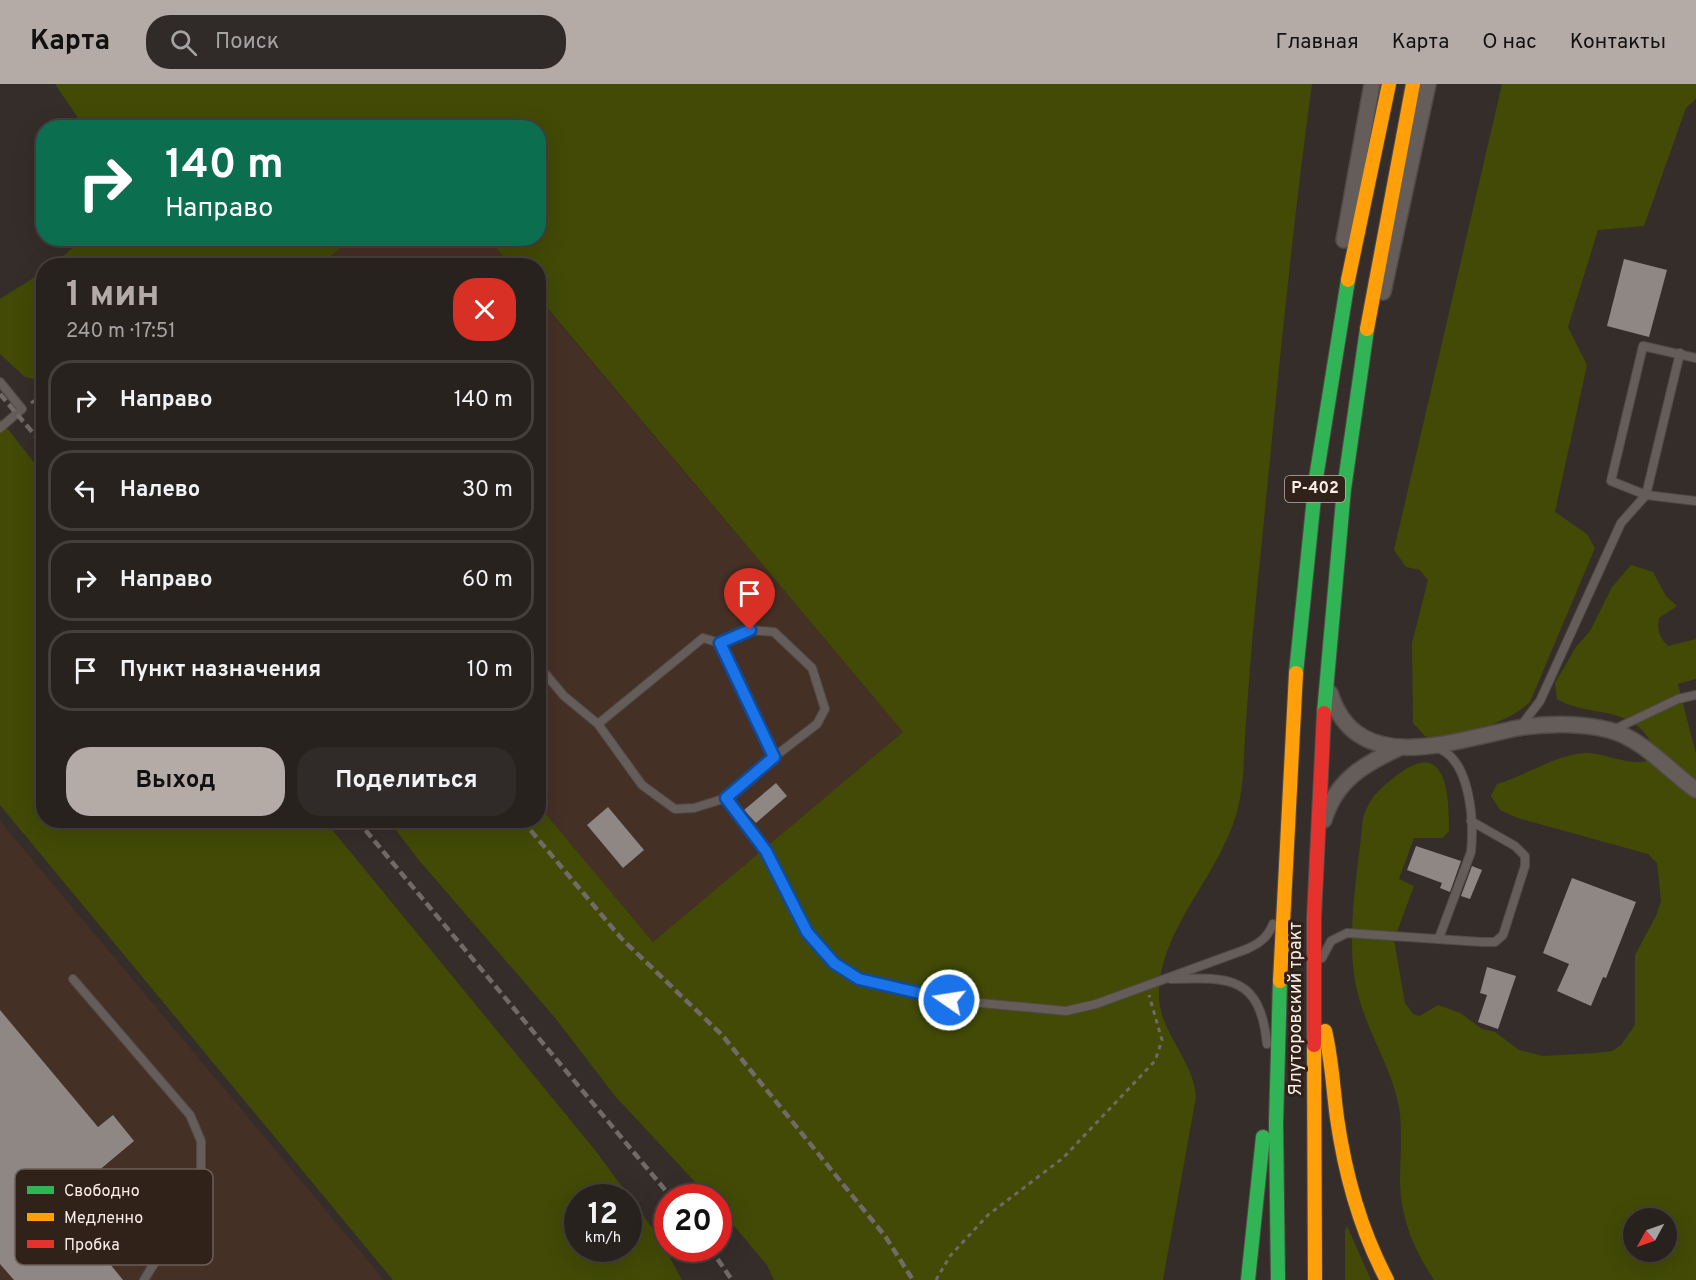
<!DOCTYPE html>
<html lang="ru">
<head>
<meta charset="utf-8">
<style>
	body { margin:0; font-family:Overpass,sans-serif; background:#302a28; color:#f1f3f6; height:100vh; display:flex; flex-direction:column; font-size:22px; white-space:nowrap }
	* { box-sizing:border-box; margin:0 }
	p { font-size:20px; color:#a5a4a4 }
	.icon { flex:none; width:33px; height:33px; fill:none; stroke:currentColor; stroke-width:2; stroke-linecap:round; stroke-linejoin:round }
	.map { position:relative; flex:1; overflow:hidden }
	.details { position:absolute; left:36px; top:174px; width:510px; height:570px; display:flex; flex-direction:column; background:#28221f; border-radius:24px; box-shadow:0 6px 24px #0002,0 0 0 2px #443f3d }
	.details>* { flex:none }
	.guide { position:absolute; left:36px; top:36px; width:510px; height:126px; border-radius:24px; box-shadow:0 6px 24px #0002,0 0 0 2px #443f3d; background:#0b6e4f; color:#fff; overflow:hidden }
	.needle { width:39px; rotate:230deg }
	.controls { position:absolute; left:1623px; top:1124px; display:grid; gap:12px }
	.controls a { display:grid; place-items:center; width:54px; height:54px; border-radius:50%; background:#28221f; box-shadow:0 6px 24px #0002,0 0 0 2px #443f3d; font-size:30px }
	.speed { position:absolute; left:564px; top:1100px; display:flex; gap:12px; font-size:30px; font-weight:700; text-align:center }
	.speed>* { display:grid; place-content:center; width:78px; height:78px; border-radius:50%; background:#28221f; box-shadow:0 6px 24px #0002,0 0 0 2px #443f3d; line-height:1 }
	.speed small { font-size:15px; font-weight:400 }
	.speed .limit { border:9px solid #d22; background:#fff; color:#111 }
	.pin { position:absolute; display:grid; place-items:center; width:51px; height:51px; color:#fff; margin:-62px -26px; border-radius:50% 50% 50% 0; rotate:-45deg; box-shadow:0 0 6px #0007 }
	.pin .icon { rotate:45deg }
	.me { position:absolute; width:66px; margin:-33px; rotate:283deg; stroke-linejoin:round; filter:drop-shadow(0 0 4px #0008) }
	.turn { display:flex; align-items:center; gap:21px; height:126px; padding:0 30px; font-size:27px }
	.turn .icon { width:78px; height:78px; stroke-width:2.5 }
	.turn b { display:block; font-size:42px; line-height:51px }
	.round { display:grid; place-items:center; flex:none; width:63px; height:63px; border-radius:24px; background:#302a28 }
	.head { display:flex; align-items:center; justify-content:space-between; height:102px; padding:0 30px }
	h1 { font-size:36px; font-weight:700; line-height:45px; color:#b4aaa6 }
	.action { display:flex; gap:12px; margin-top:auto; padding:12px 30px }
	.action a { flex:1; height:69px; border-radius:24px; background:#b4aaa6; color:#111; font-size:24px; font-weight:700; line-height:69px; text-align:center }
	.action a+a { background:#302a28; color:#f1f3f6 }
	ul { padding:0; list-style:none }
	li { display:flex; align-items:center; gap:18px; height:81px; margin:0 12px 9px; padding:0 18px; border:3px solid #443f3d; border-radius:24px }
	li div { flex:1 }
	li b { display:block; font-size:22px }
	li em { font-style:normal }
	header { display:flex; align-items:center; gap:36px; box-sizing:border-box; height:84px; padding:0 30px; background:#b4aaa6; color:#111 }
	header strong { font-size:28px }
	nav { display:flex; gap:33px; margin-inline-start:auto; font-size:21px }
	.search { width:420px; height:54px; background:#302a28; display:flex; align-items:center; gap:15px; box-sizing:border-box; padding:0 21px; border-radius:24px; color:#a5a4a4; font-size:22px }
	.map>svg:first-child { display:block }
	.built { fill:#453026 }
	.green { fill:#424a06; fill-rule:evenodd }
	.building { fill:#8e8783 }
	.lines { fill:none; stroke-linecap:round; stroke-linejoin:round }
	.lane-casing { stroke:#504946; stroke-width:10 }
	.street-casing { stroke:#504946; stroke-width:18 }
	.fast-casing { stroke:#504946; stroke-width:16 }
	.slow-casing { stroke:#504946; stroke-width:16 }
	.jam-casing { stroke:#504946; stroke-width:16 }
	.path { stroke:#706a67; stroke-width:3; stroke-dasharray:4.5 4.5; stroke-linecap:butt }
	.lane { stroke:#645d5a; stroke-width:8 }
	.street { stroke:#645d5a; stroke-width:15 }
	.fast { stroke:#30b455; stroke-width:14 }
	.slow { stroke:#ff9f0a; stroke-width:14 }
	.jam { stroke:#e5322d; stroke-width:14 }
	.rail { stroke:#706b68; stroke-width:4.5; stroke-dasharray:9 4.5; stroke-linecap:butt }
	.route-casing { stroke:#114b97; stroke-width:15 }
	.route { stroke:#1a73e8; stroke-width:10 }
	.labels { text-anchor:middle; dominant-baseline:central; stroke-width:6; stroke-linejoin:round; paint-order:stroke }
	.shield { fill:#302119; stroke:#bdb0ab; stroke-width:1.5 }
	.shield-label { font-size:16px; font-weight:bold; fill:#f9eee9 }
	.street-label { font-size:18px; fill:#f9eee9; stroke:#302119 }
	.key { fill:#302119; stroke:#6c5e57; stroke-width:1.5 }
	.key-label { font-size:16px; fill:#f9eee9 }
</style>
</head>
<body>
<header>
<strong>Карта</strong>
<div class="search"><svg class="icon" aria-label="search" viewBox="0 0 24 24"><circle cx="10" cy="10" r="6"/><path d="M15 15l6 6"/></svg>Поиск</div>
<nav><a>Главная</a><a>Карта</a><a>О нас</a><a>Контакты</a></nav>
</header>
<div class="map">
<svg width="1696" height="1196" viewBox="0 0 1696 1196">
	<rect width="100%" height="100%" fill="#352d29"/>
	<!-- built -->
	<g class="built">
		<path d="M 352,154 L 488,155 L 511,181 L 320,182 Z"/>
		<path d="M 538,214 L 903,648 L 653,858 L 539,722 Z"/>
		<path d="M 0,737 L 384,1196 L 0,1196 Z"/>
	</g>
	<!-- green -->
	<g class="green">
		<path d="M 55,0 L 1312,0 C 1288,175 1273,350 1255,526 C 1251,568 1248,609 1245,651 C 1244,672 1244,694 1240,714 C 1228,785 1160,839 1159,910 C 1158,947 1194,976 1196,1013 L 1163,1196 L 774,1196 L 767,1181 L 719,1124 L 718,1113 L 709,1113 L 615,1012 L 556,935 L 418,775 L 389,737 L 538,736 L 539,722 L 653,858 L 903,648 L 539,214 L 538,182 L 511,181 L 488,155 L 538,154 L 538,44 L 84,43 Z"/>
		<path d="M 1502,0 L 1696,0 L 1696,15 L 1686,24 L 1644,142 L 1598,146 L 1568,243 L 1587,281 L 1555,428 L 1587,450 L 1595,464 L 1530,618 C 1506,640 1466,650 1434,655 L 1425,652 L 1413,639 L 1412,559 L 1428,496 L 1420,486 L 1406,483 L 1394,466 Z"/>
		<path d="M 83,154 L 352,154 L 352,155 L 320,181 L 54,181 Z"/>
		<path d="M 43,188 L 43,297 L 25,293 L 0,270 L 0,215 Z"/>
		<path d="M 0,335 L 43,390 L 44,736 L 325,737 L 595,1066 L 659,1153 L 682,1196 L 393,1196 L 0,721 ZM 578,1113 L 628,1113 L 628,1164 L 578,1164 Z"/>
		<path d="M 1631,481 L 1653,488 L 1666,512 L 1677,522 L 1659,534 C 1657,546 1659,553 1668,562 L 1696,555 L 1696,595 L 1678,600 L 1696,670 L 1696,1196 L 1434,1196 C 1414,1166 1401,1135 1400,1099 C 1400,1076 1402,1053 1400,1030 C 1395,988 1368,951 1358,910 C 1344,857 1358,789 1363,734 C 1371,711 1379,706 1397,691 C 1447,653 1449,710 1449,747 L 1443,754 L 1414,754 L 1399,795 L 1414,802 L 1394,856 L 1405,919 L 1413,930 L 1420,932 L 1438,921 L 1460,929 L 1482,945 L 1495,948 L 1519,966 L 1543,972 L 1596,969 L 1612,967 L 1621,961 L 1635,941 L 1635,871 L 1656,832 L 1661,817 L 1657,779 L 1648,770 L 1518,734 L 1500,726 L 1491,712 L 1497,700 C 1525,692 1555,671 1585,669 C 1609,668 1635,688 1657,672 C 1652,663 1648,650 1640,644 C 1616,623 1583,631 1557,615 L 1555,599 L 1576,563 L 1590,547 L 1612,503 ZM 1634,1134 L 1666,1134 L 1666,1167 L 1634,1167 Z"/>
		<path d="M 1347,1142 L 1371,1196 L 1345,1196 L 1345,1147 Z"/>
	</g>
	<!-- building -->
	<g class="building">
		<path d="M 1624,175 L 1667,186 L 1649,253 L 1607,242 Z"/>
		<path d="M 776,699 L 787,712 L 756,739 L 744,726 Z"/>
		<path d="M 608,723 L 644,766 L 623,784 L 587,741 Z"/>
		<path d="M 1416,762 L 1461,777 L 1450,808 L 1440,804 L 1442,799 L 1407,786 Z"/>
		<path d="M 1472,782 L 1482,786 L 1470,815 L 1461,812 Z"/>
		<path d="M 1572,794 L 1636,818 L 1606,894 L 1603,893 L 1591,922 L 1557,907 L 1569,880 L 1543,869 Z"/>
		<path d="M 1487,883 L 1516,892 L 1498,945 L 1478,938 L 1487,911 L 1480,909 Z"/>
		<path d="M 0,926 L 98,1043 L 113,1031 L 134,1057 L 60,1119 L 81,1145 L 136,1099 L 156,1123 L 101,1169 L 123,1196 L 14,1196 L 0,1180 Z"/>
	</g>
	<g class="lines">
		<defs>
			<g id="lane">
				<path d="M 1696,274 L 1643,262 L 1611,397 L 1646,411 L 1696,417"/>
				<path d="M 0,298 L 22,325 L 0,344"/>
				<path d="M 720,559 L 750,546 L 774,548 L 812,584 L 825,625 L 817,640 L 774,673"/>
				<path d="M 538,581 L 564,612 L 598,640 L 642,701 L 675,725 L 694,724 L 726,714 L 774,673 L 720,559 L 703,554 L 598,640"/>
				<path d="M 1520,643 L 1540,617 L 1621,439 L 1646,411 L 1680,269"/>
				<path d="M 1613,646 L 1678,615 L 1696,611"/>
				<path d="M 1437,664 C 1471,675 1474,738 1471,768 L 1439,854"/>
				<path d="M 726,714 L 766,767 L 807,848 L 833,879 L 859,895 L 949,916 L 1066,927 L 1096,920 L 1247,865 C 1260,859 1268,853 1273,840"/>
				<path d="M 1322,874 L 1331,857 L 1347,849 L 1482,858 L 1495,858 L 1503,851 L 1525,782 L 1525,772 L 1515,762 L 1471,737"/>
				<path d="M 73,895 L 190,1031 L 201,1057 L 201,1103 L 144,1196"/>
				<path d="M 1171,895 C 1230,893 1260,892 1267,960"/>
			</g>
			<g id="street">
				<path d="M 1344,156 L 1372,0"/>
				<path d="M 1383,208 L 1428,0"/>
				<path d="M 1330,609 C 1357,695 1454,656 1518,644 C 1546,639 1582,639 1609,646 C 1642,654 1669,687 1696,706"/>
				<path d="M 1324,736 C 1336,696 1364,680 1401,663"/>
			</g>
			<g id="fast">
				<path d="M 1296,589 L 1316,394 L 1348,196"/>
				<path d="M 1324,629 L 1344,405 L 1367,245"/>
				<path d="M 1248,1196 L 1263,1053"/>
				<path d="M 1278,1196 L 1276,1039 L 1280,897"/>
			</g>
			<g id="slow">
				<path d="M 1348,196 L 1389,0"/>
				<path d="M 1367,245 L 1413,0"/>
				<path d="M 1280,897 L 1296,589"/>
				<path d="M 1325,947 C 1332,976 1333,1005 1337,1034 C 1345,1090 1360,1145 1387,1196"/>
				<path d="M 1314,961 L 1315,1196"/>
			</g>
			<path id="jam" d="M 1314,961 L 1314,834 L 1324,629"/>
		</defs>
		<!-- lane casing -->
		<use href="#lane" class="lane-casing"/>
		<!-- street casing -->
		<use href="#street" class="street-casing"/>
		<!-- fast casing -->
		<use href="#fast" class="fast-casing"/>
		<!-- slow casing -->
		<use href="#slow" class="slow-casing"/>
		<!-- jam casing -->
		<use href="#jam" class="jam-casing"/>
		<!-- path -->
		<g class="path">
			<path d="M 31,319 L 44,310"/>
			<path d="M 936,1196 L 950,1172 L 988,1131 L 1063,1074 L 1155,977 L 1162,956 L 1149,911"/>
		</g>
		<!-- lane -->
		<use href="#lane" class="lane"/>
		<!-- street -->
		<use href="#street" class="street"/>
		<!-- fast -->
		<use href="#fast" class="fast"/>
		<!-- slow -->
		<use href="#slow" class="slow"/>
		<!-- jam -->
		<use href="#jam" class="jam"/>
		<!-- rail -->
		<g class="rail">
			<path d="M 0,310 L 44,362"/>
			<path d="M 357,736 L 671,1113"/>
			<path d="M 522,736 L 621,854 L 722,951 L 885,1152 L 913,1196"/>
			<path d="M 710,1164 L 732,1196"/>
		</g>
	</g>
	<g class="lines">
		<defs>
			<path id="route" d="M 750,546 L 720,559 L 774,673 L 726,714 L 766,767 L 807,848 L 834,879 L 859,895 L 949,916"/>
		</defs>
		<!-- route casing -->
		<use href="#route" class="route-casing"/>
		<!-- route -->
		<use href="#route" class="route"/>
	</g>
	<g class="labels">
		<!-- shield labels -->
		<rect class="shield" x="1285" y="392" width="60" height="26" rx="4.5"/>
		<g class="shield-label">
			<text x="1315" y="405">Р-402</text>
		</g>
		<!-- street labels -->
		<g class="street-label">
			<text transform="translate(1296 925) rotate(-90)">Ялуторовский тракт</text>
		</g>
	</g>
	<!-- legend -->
	<rect x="15" y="1085" width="198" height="96" rx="9" class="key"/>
	<rect x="27" y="1102" width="27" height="8" fill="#30b455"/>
	<rect x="27" y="1129" width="27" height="8" fill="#ff9f0a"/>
	<rect x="27" y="1156" width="27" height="8" fill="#e5322d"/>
	<g class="key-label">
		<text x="64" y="1112">Свободно</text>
		<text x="64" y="1139">Медленно</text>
		<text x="64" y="1166">Пробка</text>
	</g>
</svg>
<div class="controls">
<a><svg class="needle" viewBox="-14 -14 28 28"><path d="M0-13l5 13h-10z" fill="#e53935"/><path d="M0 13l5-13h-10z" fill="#a5a4a4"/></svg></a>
</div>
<div class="speed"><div>12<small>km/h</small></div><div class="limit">20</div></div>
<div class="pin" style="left:750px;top:546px;background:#d93025"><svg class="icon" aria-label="arrive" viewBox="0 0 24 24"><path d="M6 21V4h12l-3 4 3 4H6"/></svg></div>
<svg class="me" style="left:949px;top:916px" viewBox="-20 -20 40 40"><circle r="17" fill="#1a73e8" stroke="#fff" stroke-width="3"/><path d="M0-11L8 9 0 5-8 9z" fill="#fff"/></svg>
<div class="guide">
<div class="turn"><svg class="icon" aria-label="right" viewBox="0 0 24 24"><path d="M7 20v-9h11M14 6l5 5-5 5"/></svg><div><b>140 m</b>Направо</div></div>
</div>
<section class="details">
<div class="head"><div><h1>1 мин</h1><p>240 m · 17:51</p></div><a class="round" style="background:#d93025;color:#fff"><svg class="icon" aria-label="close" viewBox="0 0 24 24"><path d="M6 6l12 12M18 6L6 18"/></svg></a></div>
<ul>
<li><svg class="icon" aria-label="right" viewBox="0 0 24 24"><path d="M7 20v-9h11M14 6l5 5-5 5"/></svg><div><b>Направо</b></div><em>140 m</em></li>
<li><svg class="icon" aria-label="left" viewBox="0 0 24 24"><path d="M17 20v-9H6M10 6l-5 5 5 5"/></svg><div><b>Налево</b></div><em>30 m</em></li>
<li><svg class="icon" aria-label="right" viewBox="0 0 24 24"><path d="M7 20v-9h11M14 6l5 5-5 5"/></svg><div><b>Направо</b></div><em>60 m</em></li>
<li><svg class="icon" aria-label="arrive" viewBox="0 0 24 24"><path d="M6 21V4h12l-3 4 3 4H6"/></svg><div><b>Пункт назначения</b></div><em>10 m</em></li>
</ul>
<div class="action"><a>Выход</a><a>Поделиться</a></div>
</section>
</div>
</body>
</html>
